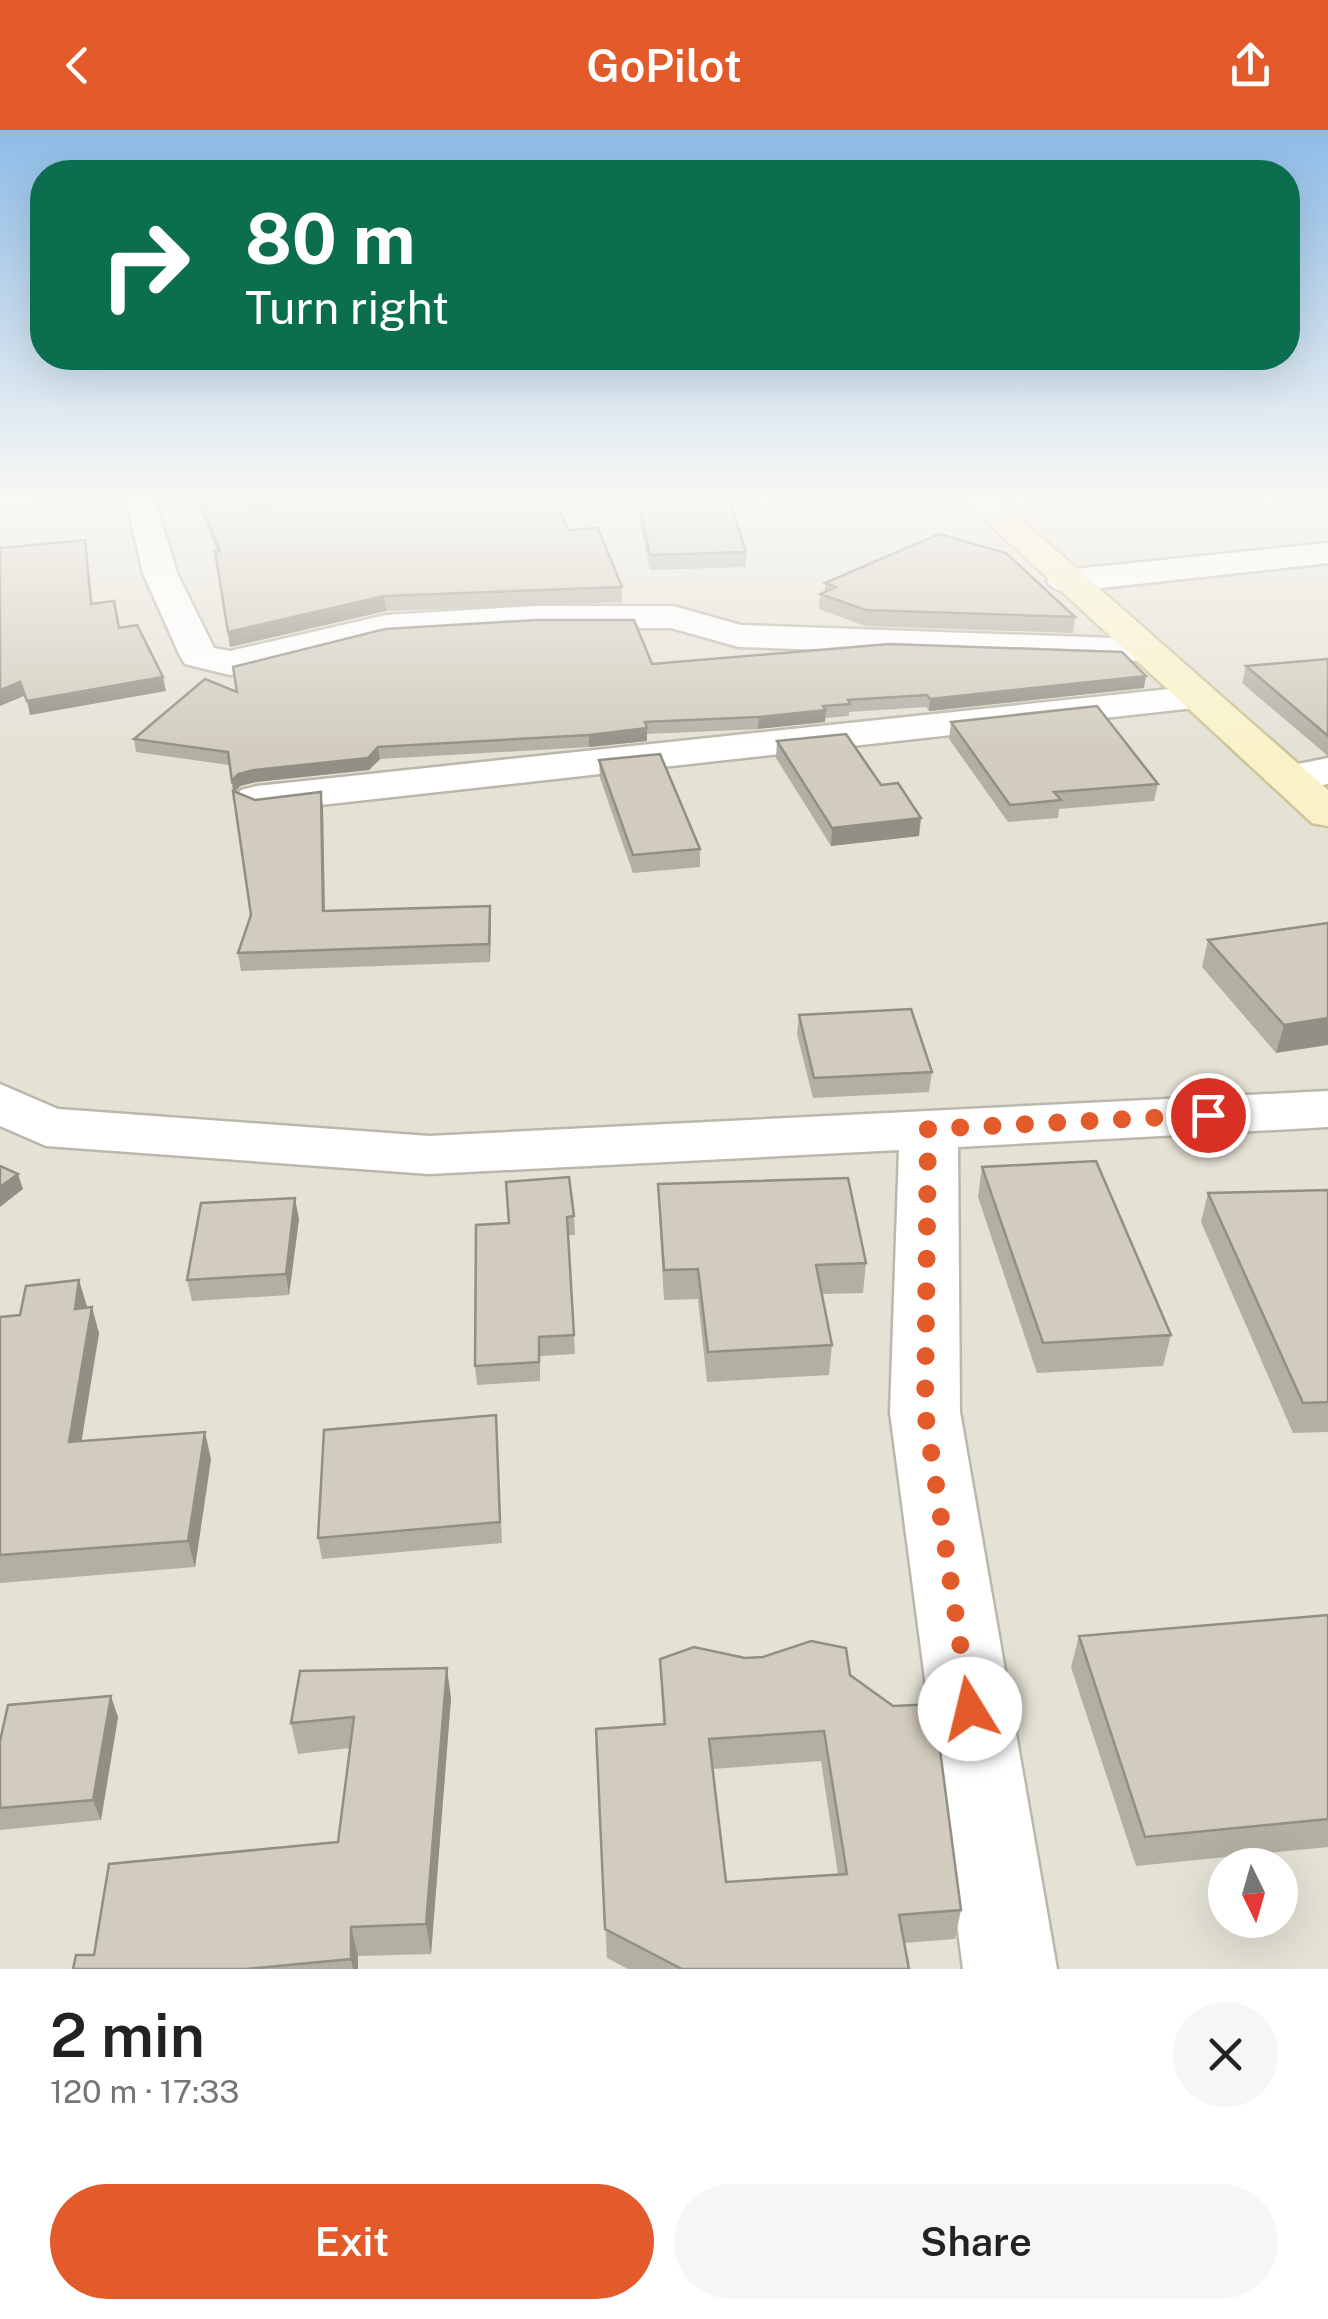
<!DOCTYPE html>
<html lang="en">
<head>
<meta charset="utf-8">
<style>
	body { margin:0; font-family:"Public Sans",sans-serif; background:#f6f6f6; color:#222; height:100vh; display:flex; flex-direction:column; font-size:38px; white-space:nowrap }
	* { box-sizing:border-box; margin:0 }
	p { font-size:32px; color:#767676 }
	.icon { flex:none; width:55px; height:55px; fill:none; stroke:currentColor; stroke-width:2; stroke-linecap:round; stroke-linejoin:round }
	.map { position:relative; height:1839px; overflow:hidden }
	.details { display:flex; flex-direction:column; background:#fff; flex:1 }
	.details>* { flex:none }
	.banner { position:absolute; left:30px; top:30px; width:1270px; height:210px; border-radius:40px; box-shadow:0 10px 40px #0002; background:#0b6e4f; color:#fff; overflow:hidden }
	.needle { width:65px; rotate:175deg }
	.controls { position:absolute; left:1208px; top:1718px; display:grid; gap:20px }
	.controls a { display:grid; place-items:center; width:90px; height:90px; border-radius:50%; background:#fff; box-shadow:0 10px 40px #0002; font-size:50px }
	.pin { position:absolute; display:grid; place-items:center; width:85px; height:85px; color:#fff; margin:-42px; border:5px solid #fff; border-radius:50%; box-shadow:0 2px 10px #0007 }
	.me { position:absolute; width:110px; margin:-55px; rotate:351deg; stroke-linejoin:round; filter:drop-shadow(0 0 8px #0008) }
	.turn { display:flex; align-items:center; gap:35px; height:210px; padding:0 50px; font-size:45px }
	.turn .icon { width:130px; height:130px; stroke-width:2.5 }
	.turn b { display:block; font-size:70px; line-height:85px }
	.round { display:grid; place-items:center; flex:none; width:105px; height:105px; border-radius:52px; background:#f6f6f6 }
	.overview { display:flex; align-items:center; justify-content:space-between; height:170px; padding:0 50px }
	h1 { font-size:60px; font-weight:600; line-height:75px }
	.button { display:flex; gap:20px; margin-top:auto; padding:20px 50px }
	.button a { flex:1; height:115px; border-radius:60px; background:#e35b2b; color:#fff; font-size:40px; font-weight:600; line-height:115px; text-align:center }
	.button a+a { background:#f6f6f6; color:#222 }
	header { display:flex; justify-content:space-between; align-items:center; height:130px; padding:0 50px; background:#e35b2b; color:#fff; font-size:45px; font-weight:600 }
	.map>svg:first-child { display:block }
	.residential { fill:#e4e1d5; fill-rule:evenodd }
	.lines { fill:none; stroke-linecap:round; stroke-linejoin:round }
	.street-casing { stroke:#bbb7aa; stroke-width:5 }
	.secondary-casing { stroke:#ccc49a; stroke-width:5 }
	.street { fill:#fff; fill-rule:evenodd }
	.secondary { fill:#f9f2c9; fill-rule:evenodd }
	.wall { fill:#b4afa3; fill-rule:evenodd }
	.shaded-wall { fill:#928f84 }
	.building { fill:#d1ccbd; stroke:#928f84; stroke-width:2.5; fill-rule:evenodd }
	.route { stroke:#e35b2b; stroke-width:18; stroke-dasharray:0 32.4 }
</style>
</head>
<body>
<header><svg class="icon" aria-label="back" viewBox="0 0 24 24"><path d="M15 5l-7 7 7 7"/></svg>GoPilot<svg class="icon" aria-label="share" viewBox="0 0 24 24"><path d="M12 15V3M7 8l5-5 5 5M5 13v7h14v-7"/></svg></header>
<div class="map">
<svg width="1328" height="1839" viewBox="0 0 1328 1839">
	<rect width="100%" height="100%" fill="#f1efe6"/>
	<!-- residential -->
	<path class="residential" d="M 0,366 L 1328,366 L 1328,1839 L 0,1839 ZM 1225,1735 L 1280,1735 L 1280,1790 L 1225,1790 Z"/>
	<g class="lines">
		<defs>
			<g id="street">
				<path d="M 0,366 L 33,366 L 28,373 L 0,378 Z"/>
				<path d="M 119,366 L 154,368 L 177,443 L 214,518 L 230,521 L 386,485 L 536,476 L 673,476 L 741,495 L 1143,509 L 1156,512 L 1162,520 L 1156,528 L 1143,531 L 739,517 L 671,498 L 536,498 L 386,507 L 230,545 L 185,534 L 180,526 L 143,443 L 128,377 Z"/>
				<path d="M 1328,413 L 1328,433 L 1065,462 L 1053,458 L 1047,451 L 1053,444 L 1065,440 Z"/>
				<path d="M 1198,556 L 1212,560 L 1218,568 L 1212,576 L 257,682 L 241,678 L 235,669 L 241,660 L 257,656 Z"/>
				<path d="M 1328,628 L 1328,654 L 1288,661 L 1273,657 L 1266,648 L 1273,639 Z"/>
				<path d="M 0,954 L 58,979 L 429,1006 L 1328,961 L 1328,997 L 958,1017 L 960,1282 L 1057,1839 L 963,1839 L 890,1282 L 899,1020 L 429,1044 L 46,1016 L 0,996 Z"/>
			</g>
			<path id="secondary" d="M 959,366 L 994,366 L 1328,660 L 1328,696 L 1312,693 Z"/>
		</defs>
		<!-- street casing -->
		<use href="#street" class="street-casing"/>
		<!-- secondary casing -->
		<use href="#secondary" class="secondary-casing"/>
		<!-- street -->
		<use href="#street" class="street"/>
		<!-- secondary -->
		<use href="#secondary" class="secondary"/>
	</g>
	<!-- wall -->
	<g class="wall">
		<path d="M 194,366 L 275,366 L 264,379 L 568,400 L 622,457 L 622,472 L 386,481 L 230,517 L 217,421 Z"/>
		<path d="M 652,366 L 746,422 L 746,437 L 650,440 L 639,387 L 639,373 L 652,372 Z"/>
		<path d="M 825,453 L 1075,487 L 1073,503 L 865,496 L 819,479 L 820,464 L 825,462 Z"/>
		<path d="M 1328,529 L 1328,626 L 1242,553 L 1246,536 Z"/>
		<path d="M 652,534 L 1144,558 L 929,581 L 926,577 L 849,582 L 849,586 L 825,588 L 825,592 L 758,599 L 647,604 L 647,611 L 589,617 L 380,629 L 369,640 L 256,652 L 240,656 L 235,662 L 255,670 L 323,678 L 325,781 L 490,776 L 490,832 L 241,841 L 238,823 L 251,785 L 229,635 L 136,622 L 134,609 L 237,562 Z"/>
		<path d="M 951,592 L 1158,654 L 1154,671 L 1059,679 L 1058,688 L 1008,692 L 949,609 Z"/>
		<path d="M 777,611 L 881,655 L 919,706 L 831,716 L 776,628 Z"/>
		<path d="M 599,630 L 700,719 L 700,737 L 633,743 L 600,648 Z"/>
		<path d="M 1328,793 L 1276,923 L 1202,837 L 1208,810 Z"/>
		<path d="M 799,885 L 932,942 L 929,962 L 813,968 L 797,904 Z"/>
		<path d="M 982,1037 L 1171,1205 L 1163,1236 L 1037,1243 L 978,1067 Z"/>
		<path d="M 658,1054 L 866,1133 L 863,1163 L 822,1164 L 832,1215 L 829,1245 L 707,1252 L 698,1169 L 664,1170 L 659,1083 Z"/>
		<path d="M 1328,1060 L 1328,1302 L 1293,1303 L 1201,1092 L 1208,1063 Z"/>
		<path d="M 574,1086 L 575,1105 L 568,1105 L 575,1224 L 540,1226 L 540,1251 L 477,1255 L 475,1236 L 509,1093 Z"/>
		<path d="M 299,1089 L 289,1165 L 192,1171 L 187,1150 Z"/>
		<path d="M 79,1150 L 86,1178 L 99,1203 L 81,1311 L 211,1329 L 195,1437 L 0,1453 L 0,1187 L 20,1185 Z"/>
		<path d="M 496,1285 L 502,1413 L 322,1429 L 318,1408 Z"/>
		<path d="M 1328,1485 L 1328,1717 L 1136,1736 L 1071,1537 L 1079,1506 Z"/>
		<path d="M 745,1528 L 850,1545 L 961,1780 L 955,1809 L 904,1813 L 909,1839 L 628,1839 L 607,1828 L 596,1599 L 663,1595 L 660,1529 ZM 821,1631 L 838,1744 L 726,1752 L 713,1639 Z"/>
		<path d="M 451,1568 L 431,1824 L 358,1826 L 358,1839 L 73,1839 L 94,1825 L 338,1712 L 350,1618 L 298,1624 L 291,1593 Z"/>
		<path d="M 118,1587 L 101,1690 L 0,1700 L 0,1611 Z"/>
	</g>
	<!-- shaded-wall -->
	<g class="shaded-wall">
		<path d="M 261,366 L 275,366 L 250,395 L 248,380 Z"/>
		<path d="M 85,410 L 87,422 L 94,487 L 91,474 Z"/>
		<path d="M 384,466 L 386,481 L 230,517 L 228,502 Z"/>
		<path d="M 1146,546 L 1144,558 L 929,581 L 930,569 Z"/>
		<path d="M 163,547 L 166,561 L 30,585 L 27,571 Z"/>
		<path d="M 20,552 L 24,566 L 0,576 L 0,560 Z"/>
		<path d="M 826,580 L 825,592 L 758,599 L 759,587 Z"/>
		<path d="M 647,598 L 647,611 L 589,617 L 589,605 Z"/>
		<path d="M 378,617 L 380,629 L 369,640 L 256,652 L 240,656 L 234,664 L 232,651 L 238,644 Z"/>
		<path d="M 321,662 L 323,678 L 325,798 L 323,781 Z"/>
		<path d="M 921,688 L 919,706 L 831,716 L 832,698 Z"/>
		<path d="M 490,776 L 491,793 L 490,832 L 489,814 Z"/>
		<path d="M 1328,888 L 1328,915 L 1276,923 L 1284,895 Z"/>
		<path d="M 18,1044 L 23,1059 L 0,1077 L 0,1057 Z"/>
		<path d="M 295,1068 L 299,1089 L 289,1165 L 286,1144 Z"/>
		<path d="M 79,1150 L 87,1176 L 82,1205 L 75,1179 Z"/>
		<path d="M 92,1177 L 99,1203 L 77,1339 L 69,1312 Z"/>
		<path d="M 205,1302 L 211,1329 L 195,1437 L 188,1411 Z"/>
		<path d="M 447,1538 L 451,1568 L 431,1824 L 426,1794 Z"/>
		<path d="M 111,1566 L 118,1587 L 101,1690 L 93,1670 Z"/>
		<path d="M 351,1797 L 358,1826 L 358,1839 L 353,1839 L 351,1829 Z"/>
	</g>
	<!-- building -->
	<g class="building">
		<path d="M 198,366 L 261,366 L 248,380 L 378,368 L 378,366 L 554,366 L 568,400 L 598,398 L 622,457 L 384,466 L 228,502 L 215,421 L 220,421 Z"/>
		<path d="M 652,366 L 728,366 L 746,422 L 650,425 L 639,373 L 655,372 Z"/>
		<path d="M 939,404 L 1006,423 L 1075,487 L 866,480 L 820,464 L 836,457 L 825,453 Z"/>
		<path d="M 85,410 L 91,474 L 114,471 L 119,498 L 137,495 L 163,547 L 27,571 L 20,552 L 0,560 L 0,418 Z"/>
		<path d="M 536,490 L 634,490 L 652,534 L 889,514 L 1122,522 L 1146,546 L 930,569 L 927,565 L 848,570 L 850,574 L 823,576 L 826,580 L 759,587 L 645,592 L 647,598 L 589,605 L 378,617 L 368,628 L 254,640 L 238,644 L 232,651 L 228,622 L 134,609 L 205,549 L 237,562 L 233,537 L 385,499 Z"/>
		<path d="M 1328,529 L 1328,606 L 1246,536 Z"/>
		<path d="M 1097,576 L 1158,654 L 1054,662 L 1061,670 L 1010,675 L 951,592 Z"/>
		<path d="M 846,604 L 881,655 L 898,653 L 921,688 L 832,698 L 777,611 Z"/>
		<path d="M 660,624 L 700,719 L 633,725 L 599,630 Z"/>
		<path d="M 233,661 L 255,670 L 321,662 L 323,781 L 490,776 L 489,814 L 238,823 L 251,785 Z"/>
		<path d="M 1328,793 L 1328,888 L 1284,895 L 1208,810 Z"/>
		<path d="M 911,879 L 932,942 L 814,948 L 799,885 Z"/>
		<path d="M 1096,1031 L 1171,1205 L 1043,1213 L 982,1037 Z"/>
		<path d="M 0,1036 L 18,1044 L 0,1057 Z"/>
		<path d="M 569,1047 L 574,1086 L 567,1087 L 574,1205 L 539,1207 L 539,1232 L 475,1236 L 476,1095 L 509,1093 L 506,1052 Z"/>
		<path d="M 848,1048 L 866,1133 L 816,1135 L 832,1215 L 708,1222 L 698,1139 L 664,1140 L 658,1054 Z"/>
		<path d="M 1328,1060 L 1328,1272 L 1303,1273 L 1208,1063 Z"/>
		<path d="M 295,1068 L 286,1144 L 187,1150 L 201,1073 Z"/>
		<path d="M 79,1150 L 75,1179 L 92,1177 L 69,1312 L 205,1302 L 188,1411 L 0,1425 L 0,1187 L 20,1185 L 26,1156 Z"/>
		<path d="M 496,1285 L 500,1392 L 318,1408 L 324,1300 Z"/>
		<path d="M 1328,1485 L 1328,1689 L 1145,1707 L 1079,1506 Z"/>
		<path d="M 811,1511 L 846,1518 L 850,1545 L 893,1576 L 934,1574 L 961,1780 L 899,1785 L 909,1839 L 682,1839 L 605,1799 L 596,1599 L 665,1594 L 660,1529 L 694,1517 L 745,1528 L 763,1527 ZM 824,1601 L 847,1744 L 726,1752 L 709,1609 Z"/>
		<path d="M 447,1538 L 426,1794 L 351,1797 L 351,1829 L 246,1839 L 73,1839 L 76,1825 L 94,1825 L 109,1734 L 338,1712 L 354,1587 L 291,1593 L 300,1541 Z"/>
		<path d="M 111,1566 L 93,1670 L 0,1678 L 0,1611 L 8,1575 Z"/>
	</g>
	<!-- sky -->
	<linearGradient id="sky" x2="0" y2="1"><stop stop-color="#8ebce8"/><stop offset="0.59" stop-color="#f9f8f4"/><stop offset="1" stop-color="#f9f8f4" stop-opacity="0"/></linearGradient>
	<rect width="1328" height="623" fill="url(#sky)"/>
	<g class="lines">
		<!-- route -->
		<path class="route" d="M 970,1579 L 925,1282 L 928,999 L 1208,985"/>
	</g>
</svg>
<div class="controls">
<a><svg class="needle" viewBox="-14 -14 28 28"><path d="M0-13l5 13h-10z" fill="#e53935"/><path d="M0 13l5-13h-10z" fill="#767676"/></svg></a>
</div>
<div class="pin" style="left:1208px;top:985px;background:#d93025"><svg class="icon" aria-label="arrive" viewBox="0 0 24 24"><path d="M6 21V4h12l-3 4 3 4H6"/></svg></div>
<svg class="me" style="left:970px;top:1579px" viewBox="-20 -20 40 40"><circle r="19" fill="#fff"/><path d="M0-13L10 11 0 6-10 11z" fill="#e35b2b"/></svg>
<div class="banner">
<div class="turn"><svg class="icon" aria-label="right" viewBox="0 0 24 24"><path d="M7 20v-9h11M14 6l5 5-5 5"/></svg><div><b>80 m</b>Turn right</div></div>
</div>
</div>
<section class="details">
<div class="overview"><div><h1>2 min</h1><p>120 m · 17:33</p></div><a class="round"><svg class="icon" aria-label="close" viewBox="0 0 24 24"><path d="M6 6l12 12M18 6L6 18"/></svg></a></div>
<div class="button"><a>Exit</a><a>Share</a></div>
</section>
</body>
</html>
